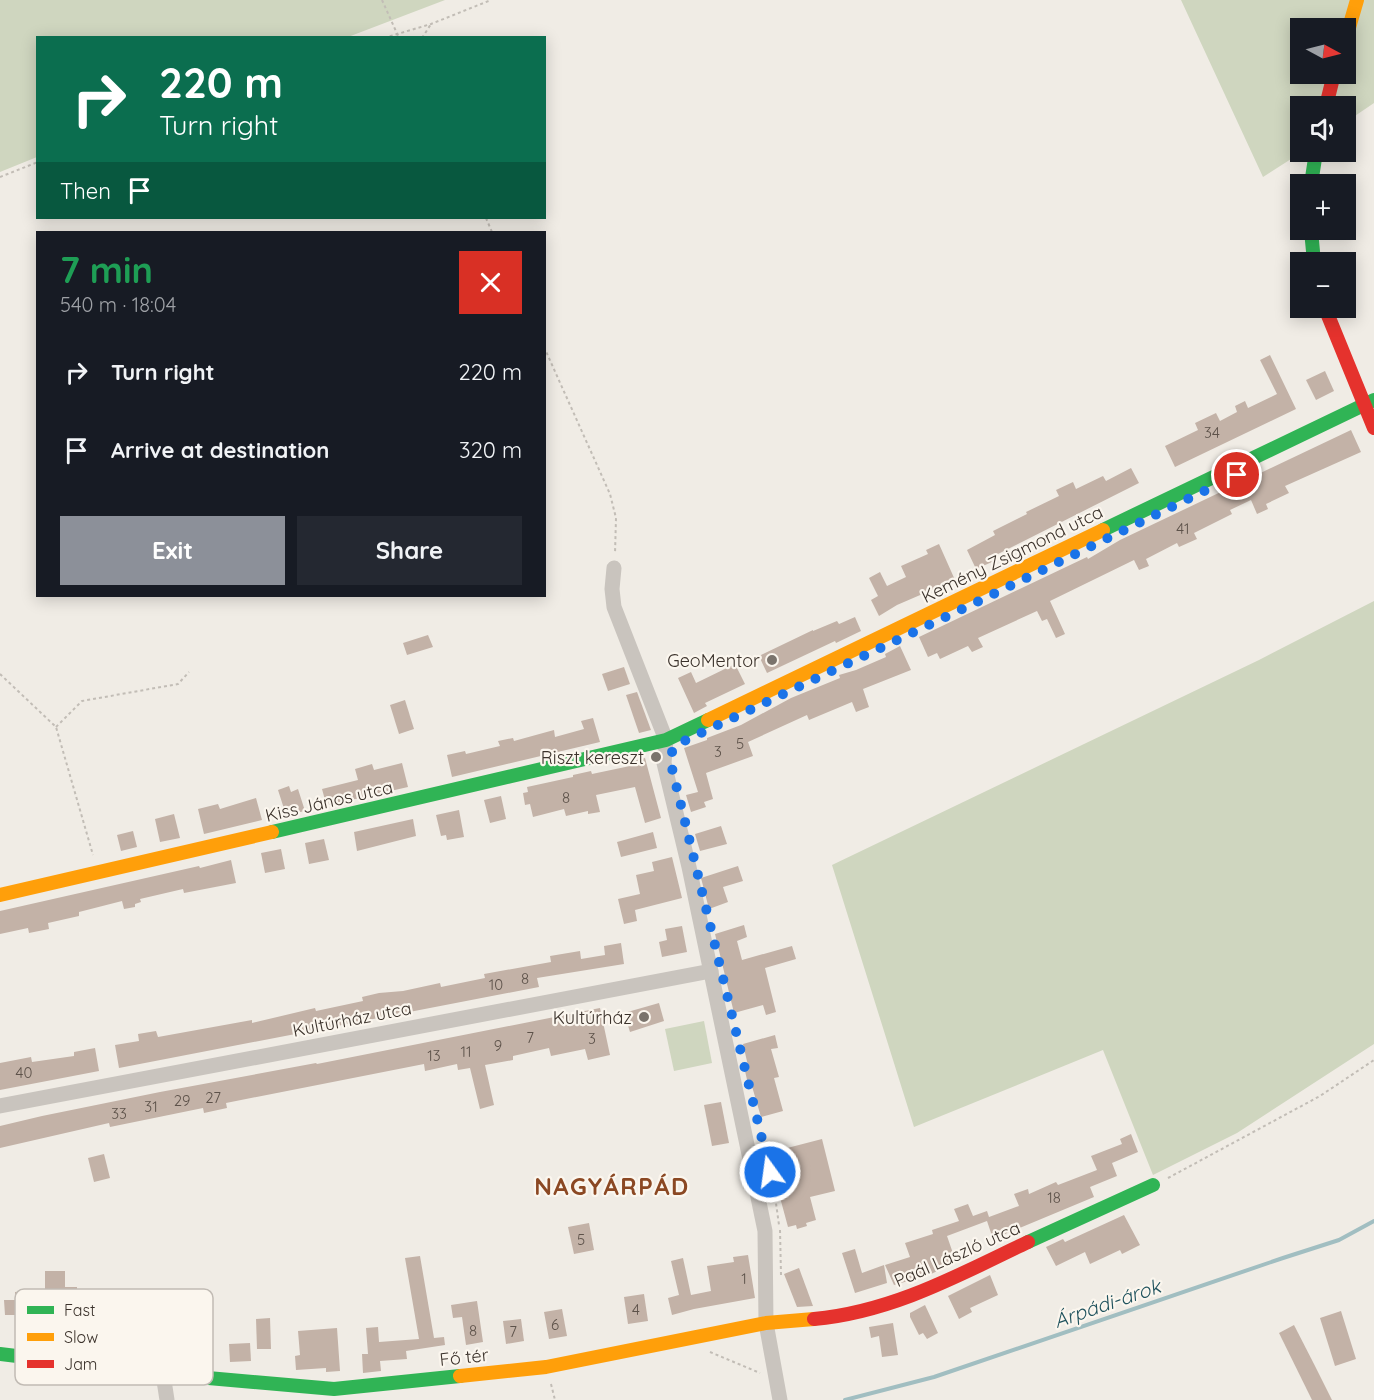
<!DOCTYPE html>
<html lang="en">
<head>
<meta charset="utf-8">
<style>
	body { margin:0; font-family:Quicksand,sans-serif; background:#242831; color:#f1f3f6; height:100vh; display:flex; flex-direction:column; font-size:22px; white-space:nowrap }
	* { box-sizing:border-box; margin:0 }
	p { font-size:20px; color:#9ea1a6 }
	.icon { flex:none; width:33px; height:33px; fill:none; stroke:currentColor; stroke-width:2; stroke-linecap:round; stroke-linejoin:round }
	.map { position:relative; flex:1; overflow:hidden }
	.sheet { position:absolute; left:36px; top:231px; width:510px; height:366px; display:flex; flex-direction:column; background:#171b24; border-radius:0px; box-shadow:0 3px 15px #0003 }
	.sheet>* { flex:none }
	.banner { position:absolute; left:36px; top:36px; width:510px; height:183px; border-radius:0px; box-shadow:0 3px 15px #0003; background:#0b6e4f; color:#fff; overflow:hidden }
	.needle { width:39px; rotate:97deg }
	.tools { position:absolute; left:1290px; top:18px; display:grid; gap:12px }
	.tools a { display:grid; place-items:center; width:66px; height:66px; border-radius:0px; background:#171b24; box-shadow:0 3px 15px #0003; font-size:30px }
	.pin { position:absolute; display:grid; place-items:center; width:51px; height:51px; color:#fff; margin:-26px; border:3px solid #fff; border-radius:50%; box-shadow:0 2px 6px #0007 }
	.me { position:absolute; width:66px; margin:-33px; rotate:346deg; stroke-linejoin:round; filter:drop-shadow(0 0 4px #0008) }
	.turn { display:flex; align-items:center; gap:21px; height:126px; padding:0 24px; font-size:27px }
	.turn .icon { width:78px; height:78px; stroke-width:2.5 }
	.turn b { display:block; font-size:42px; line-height:51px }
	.then { display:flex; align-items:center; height:57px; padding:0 24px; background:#0003; gap:12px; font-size:22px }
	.round { display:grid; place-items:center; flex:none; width:63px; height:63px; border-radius:0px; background:#242831 }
	.overview { display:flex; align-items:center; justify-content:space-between; height:102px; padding:0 24px }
	h1 { font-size:36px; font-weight:700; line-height:45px; color:#1e9e55 }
	.cta { display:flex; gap:12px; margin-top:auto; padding:12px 24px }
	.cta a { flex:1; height:69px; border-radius:0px; background:#8c9099; color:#fff; font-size:24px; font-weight:700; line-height:69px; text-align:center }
	.cta a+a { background:#242831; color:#f1f3f6 }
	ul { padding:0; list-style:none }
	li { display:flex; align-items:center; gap:18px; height:78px; padding:0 24px }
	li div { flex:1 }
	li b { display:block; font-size:22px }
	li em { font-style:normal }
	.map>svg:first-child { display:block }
	.green { fill:#cfd6bf; fill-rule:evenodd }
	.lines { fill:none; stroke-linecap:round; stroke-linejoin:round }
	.stream { stroke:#a1bec1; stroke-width:4 }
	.building { fill:#c3b2a7 }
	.path { stroke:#c2bdb6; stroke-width:2; stroke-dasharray:3 3; stroke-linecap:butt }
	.street { stroke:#c9c4be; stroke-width:15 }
	.fast { stroke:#30b455; stroke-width:14 }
	.slow { stroke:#ff9f0a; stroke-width:14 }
	.jam { stroke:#e5322d; stroke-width:14 }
	.route { stroke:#1a73e8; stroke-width:10; stroke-dasharray:0 18 }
	.poi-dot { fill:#7a736c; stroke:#fbf6ee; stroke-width:2 }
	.labels { text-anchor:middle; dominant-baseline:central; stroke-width:4.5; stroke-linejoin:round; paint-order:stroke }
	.number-label { font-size:15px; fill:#5d524a }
	.street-label { font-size:18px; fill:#3b322b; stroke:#fbf6ee }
	.poi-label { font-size:18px; fill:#3b322b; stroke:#fbf6ee; text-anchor:end }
	.water-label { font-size:20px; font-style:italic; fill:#1f525d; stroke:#fbf6ee }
	.district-label { font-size:24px; font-weight:bold; letter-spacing:1.5px; fill:#8b4823; stroke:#fbf6ee }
	.key { fill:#fbf6ee; stroke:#c1bbb4; stroke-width:1.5 }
	.key-label { font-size:16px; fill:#3b322b }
</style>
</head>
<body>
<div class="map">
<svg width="1374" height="1400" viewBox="0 0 1374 1400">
	<rect width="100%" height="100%" fill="#f0ece5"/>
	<!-- green -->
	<g class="green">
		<path d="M 0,0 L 445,0 L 348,37 L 38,38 L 37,157 L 0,172 Z"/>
		<path d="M 1181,0 L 1374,0 L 1374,103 L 1346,122 L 1346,106 L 1300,106 L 1302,152 L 1263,177 ZM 1300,28 L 1346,28 L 1346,74 L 1300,74 Z"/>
		<path d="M 1374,601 L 1374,1044 L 1237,1133 L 1153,1175 L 1103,1050 L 914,1127 L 832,865 L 1259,660 Z"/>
		<path d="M 704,1021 L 712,1063 L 674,1071 L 665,1029 Z"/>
	</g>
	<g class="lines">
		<!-- stream -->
		<path class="stream" d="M 845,1400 L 934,1377 L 1283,1258 L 1339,1240 L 1374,1221"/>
	</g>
	<!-- building -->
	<g class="building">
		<path d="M 1270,355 L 1296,409 L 1175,467 L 1165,446 L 1198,430 L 1195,423 L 1216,413 L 1220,421 L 1237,412 L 1235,406 L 1245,401 L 1248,408 L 1277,394 L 1260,360 Z"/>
		<path d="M 1325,371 L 1334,391 L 1316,400 L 1306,380 Z"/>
		<path d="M 1351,430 L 1361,452 L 1285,486 L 1289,493 L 1266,504 L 1268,509 L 1257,514 L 1251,500 L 1230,510 L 1232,514 L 1194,533 L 1197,539 L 1179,547 L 1177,543 L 1146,559 L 1149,566 L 1139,570 L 1134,560 L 1050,601 L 1065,634 L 1056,638 L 1047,619 L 1042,621 L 1037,611 L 978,638 L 983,647 L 972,652 L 968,646 L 940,659 L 937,653 L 928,657 L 919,637 L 1087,557 L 1088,559 L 1120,540 Z"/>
		<path d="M 1131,468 L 1139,483 L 990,558 L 992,562 L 976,569 L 967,550 L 995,535 L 993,531 L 1027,514 L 1026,512 L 1059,496 L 1056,490 L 1073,482 L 1076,489 L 1103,476 L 1106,481 Z"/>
		<path d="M 939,544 L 955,580 L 897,605 L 879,616 L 871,600 L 878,596 L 869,578 L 880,572 L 887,586 L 906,577 L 901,566 L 928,554 L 926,550 Z"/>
		<path d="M 855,617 L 861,631 L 836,643 L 835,641 L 767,673 L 759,656 L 813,630 L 813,631 L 837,621 L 839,624 Z"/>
		<path d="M 428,635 L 433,647 L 407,655 L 403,643 Z"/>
		<path d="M 900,646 L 911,670 L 863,689 L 869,707 L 856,712 L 852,702 L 809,720 L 807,715 L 748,742 L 753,756 L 706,773 L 713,799 L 704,802 L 706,807 L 691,812 L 686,795 L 698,792 L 684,748 L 707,740 L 707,738 L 741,725 L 791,698 L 840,678 L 839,675 L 856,670 L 886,657 L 885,654 Z"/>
		<path d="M 735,664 L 745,684 L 705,703 L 707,706 L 694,713 L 678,678 L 691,672 L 696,683 Z"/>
		<path d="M 624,667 L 630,684 L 608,691 L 602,674 Z"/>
		<path d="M 637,692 L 651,730 L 639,733 L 626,695 Z"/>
		<path d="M 405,700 L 414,729 L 399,734 L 390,705 Z"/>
		<path d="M 593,718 L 600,742 L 452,777 L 447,755 L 465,751 L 466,754 L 500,746 L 498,741 L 513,738 L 514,741 L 554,730 L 555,737 L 584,729 L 581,721 Z"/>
		<path d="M 645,758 L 661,818 L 645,823 L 635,787 L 596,795 L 600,812 L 588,814 L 588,811 L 566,816 L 564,809 L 533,817 L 530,804 L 525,805 L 523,793 L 528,792 L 527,787 L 573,777 L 573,775 L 591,771 L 592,774 L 630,766 L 629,762 Z"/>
		<path d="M 402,763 L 408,787 L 329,805 L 328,799 L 325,800 L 322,789 L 358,780 L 355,769 L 372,764 L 374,770 Z"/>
		<path d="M 289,786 L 291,792 L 298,789 L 305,811 L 286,815 L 278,790 Z"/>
		<path d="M 501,796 L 506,819 L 490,823 L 484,800 Z"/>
		<path d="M 256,798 L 262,820 L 204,834 L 198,809 L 218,804 L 220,809 Z"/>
		<path d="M 459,810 L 464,837 L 447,840 L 446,835 L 441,836 L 436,815 Z"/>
		<path d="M 174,814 L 180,838 L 160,842 L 155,819 Z"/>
		<path d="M 413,819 L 416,836 L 357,851 L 354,832 Z"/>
		<path d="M 721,826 L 727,844 L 700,851 L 695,834 Z"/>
		<path d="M 133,831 L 137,847 L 121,851 L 117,835 Z"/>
		<path d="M 653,832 L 657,848 L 621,857 L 617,842 Z"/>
		<path d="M 324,839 L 329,860 L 309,864 L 305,843 Z"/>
		<path d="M 281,849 L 285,869 L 265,873 L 261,853 Z"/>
		<path d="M 672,857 L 682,898 L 635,910 L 637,921 L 624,924 L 618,899 L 640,894 L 636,875 L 654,871 L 652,862 Z"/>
		<path d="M 231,860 L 236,883 L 184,893 L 183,889 L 140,899 L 141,902 L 135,904 L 135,907 L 124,909 L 122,901 L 79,912 L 79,916 L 48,923 L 49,929 L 29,933 L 28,928 L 0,934 L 0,911 L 199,866 L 200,868 Z"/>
		<path d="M 738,866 L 743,881 L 723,887 L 728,902 L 709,909 L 701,878 Z"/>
		<path d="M 744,925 L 747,937 L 737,941 L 742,960 L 792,946 L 796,959 L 765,968 L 776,1012 L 766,1015 L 763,1005 L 734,1013 L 715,934 Z"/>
		<path d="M 682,926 L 687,952 L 662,957 L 659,942 L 667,940 L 665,929 Z"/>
		<path d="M 621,943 L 624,964 L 537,978 L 539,987 L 119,1068 L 115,1045 L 139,1041 L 138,1034 L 156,1031 L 158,1037 L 252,1020 L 252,1023 L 315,1008 L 316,1011 L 363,1001 L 362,997 L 379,993 L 403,991 L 440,983 L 441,987 L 485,978 L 484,974 L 551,962 L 550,956 L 580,951 L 581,959 L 605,955 L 604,946 Z"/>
		<path d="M 659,1003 L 664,1021 L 630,1032 L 624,1013 Z"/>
		<path d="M 600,1008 L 610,1055 L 588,1060 L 585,1049 L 551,1056 L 549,1048 L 513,1056 L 513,1060 L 485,1065 L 494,1105 L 480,1109 L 470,1068 L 458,1070 L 457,1064 L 425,1071 L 424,1064 L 226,1103 L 227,1108 L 204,1113 L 203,1108 L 110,1127 L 109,1123 L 0,1148 L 0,1126 L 42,1116 L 160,1092 L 316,1063 L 317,1064 Z"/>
		<path d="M 775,1035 L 778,1048 L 771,1049 L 779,1077 L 774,1078 L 783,1111 L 761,1117 L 751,1083 L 748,1084 L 745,1071 L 749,1070 L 743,1044 Z"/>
		<path d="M 95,1048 L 99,1071 L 0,1090 L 0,1063 L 31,1057 L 32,1062 L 74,1056 L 74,1052 Z"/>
		<path d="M 721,1102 L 729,1143 L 712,1146 L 704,1105 Z"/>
		<path d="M 1131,1134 L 1138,1152 L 1112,1163 L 1117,1176 L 1090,1187 L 1094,1197 L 993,1239 L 987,1221 L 947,1236 L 956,1262 L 929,1275 L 894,1285 L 885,1265 L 910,1257 L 905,1243 L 933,1234 L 932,1230 L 959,1221 L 954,1209 L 968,1204 L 973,1216 L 987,1211 L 989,1217 L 1019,1206 L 1014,1194 L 1028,1189 L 1029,1194 L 1056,1182 L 1058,1185 L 1097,1170 L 1091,1156 L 1122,1144 L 1120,1139 Z"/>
		<path d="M 822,1139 L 835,1191 L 810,1197 L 816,1220 L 806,1223 L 807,1226 L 797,1229 L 796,1225 L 788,1227 L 768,1153 Z"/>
		<path d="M 104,1154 L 110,1178 L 94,1182 L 88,1158 Z"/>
		<path d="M 1124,1215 L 1140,1245 L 1122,1254 L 1120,1250 L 1090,1264 L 1085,1252 L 1056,1266 L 1046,1247 L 1063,1239 L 1065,1242 Z"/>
		<path d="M 589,1223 L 594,1250 L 574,1254 L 568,1227 Z"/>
		<path d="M 855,1249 L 862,1273 L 884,1265 L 887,1283 L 855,1293 L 842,1253 Z"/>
		<path d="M 748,1255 L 755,1298 L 694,1309 L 672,1315 L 668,1298 L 679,1295 L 671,1261 L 683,1258 L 691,1295 L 711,1291 L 707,1266 L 734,1262 L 733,1257 Z"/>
		<path d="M 420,1256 L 434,1338 L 444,1337 L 445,1345 L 406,1351 L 407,1359 L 380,1361 L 381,1371 L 363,1373 L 362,1354 L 368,1354 L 366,1328 L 378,1327 L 379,1342 L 419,1339 L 405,1258 Z"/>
		<path d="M 799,1268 L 813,1306 L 797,1307 L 784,1274 Z"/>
		<path d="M 45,1271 L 65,1271 L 65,1287 L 77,1287 L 77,1329 L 63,1330 L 63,1304 L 30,1304 L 32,1340 L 18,1341 L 16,1315 L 5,1315 L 4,1300 L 15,1300 L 15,1292 L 45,1290 Z"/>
		<path d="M 990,1275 L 998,1295 L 970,1308 L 972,1312 L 959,1319 L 948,1296 Z"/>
		<path d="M 644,1294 L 648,1321 L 628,1324 L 624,1297 Z"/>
		<path d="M 477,1301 L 483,1342 L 466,1345 L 462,1317 L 453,1318 L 451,1305 Z"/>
		<path d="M 925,1305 L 938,1333 L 927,1339 L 923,1333 L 919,1335 L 910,1317 L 910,1313 Z"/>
		<path d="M 562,1309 L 567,1336 L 549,1339 L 544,1312 Z"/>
		<path d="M 1341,1311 L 1356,1359 L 1335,1366 L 1320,1318 Z"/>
		<path d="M 270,1318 L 271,1349 L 257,1349 L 256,1319 Z"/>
		<path d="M 521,1319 L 524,1341 L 506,1344 L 503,1321 Z"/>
		<path d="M 893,1323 L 898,1355 L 882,1357 L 879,1336 L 871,1338 L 869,1327 Z"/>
		<path d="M 1294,1325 L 1315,1366 L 1332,1400 L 1312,1400 L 1279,1333 Z"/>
		<path d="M 337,1328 L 340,1371 L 326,1372 L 326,1368 L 296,1370 L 295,1356 L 300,1355 L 298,1331 Z"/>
		<path d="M 250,1343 L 251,1361 L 230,1362 L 229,1344 Z"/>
	</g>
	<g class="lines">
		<!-- path -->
		<g class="path">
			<path d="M 382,0 L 399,38"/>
			<path d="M 384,38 L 431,24 L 491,0"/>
			<path d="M 422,38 L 431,24"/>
			<path d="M 0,177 L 38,162"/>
			<path d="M 486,218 L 492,232"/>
			<path d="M 544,347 L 610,494 L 616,518 L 615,554"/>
			<path d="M 0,674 L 56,727 L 93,855"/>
			<path d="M 56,727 L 82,701 L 178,684 L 189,672"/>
			<path d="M 763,1145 L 775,1196 L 779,1225"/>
			<path d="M 1168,1178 L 1320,1096 L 1374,1060"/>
			<path d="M 780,1230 L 781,1275"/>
			<path d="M 710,1352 L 760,1373"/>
			<path d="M 551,1384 L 555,1400"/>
		</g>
		<!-- street -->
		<g class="street">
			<path d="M 614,568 L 612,589 L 614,607 L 666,740 L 664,763 L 689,867 L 765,1231 L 766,1323 L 780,1400"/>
			<path d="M 0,1106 L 711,971"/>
			<path d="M 163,1374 L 167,1400"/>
		</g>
		<!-- fast -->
		<g class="fast">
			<path d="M 1311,184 L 1316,152"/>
			<path d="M 1311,230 L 1314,262"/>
			<path d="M 1103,530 L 1374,400"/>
			<path d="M 272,832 L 666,740 L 708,720"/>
			<path d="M 1028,1242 L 1153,1185"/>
			<path d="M 0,1354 L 163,1374 L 334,1389 L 460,1376"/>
		</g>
		<!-- slow -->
		<g class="slow">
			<path d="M 1346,38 L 1357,0"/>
			<path d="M 708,720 L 1103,530"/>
			<path d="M 0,895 L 272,832"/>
			<path d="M 460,1376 L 546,1367 L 766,1323 L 814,1319"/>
		</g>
		<!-- jam -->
		<g class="jam">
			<path d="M 1326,106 L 1334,74"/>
			<path d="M 1325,308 L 1374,428"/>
			<path d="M 814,1319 C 892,1312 959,1275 1028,1242"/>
		</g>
	</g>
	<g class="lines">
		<!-- route -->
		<path class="route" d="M 770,1172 L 671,764 L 672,752 L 678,744 L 973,604 L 1237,475"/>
	</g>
	<!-- markers -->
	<g class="poi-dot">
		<circle cx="772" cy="660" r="6"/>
		<circle cx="656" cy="757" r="6"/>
		<circle cx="644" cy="1017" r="6"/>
	</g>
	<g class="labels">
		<!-- number labels -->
		<g class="number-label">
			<text x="1212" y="432">34</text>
			<text x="1183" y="528">41</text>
			<text x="740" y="743">5</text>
			<text x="718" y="751">3</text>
			<text x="566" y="797">8</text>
			<text x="525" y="978">8</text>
			<text x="496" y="984">10</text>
			<text x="530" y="1037">7</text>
			<text x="592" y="1038">3</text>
			<text x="498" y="1045">9</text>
			<text x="466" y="1051">11</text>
			<text x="434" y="1055">13</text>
			<text x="24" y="1072">40</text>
			<text x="213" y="1097">27</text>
			<text x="182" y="1100">29</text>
			<text x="151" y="1106">31</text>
			<text x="119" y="1113">33</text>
			<text x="1054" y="1197">18</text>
			<text x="581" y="1239">5</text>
			<text x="744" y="1278">1</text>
			<text x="636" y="1309">4</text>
			<text x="555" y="1324">6</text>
			<text x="473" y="1330">8</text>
			<text x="513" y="1331">7</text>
		</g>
		<!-- street labels -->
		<g class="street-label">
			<text transform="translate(1012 554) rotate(-26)">Kemény Zsigmond utca</text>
			<text transform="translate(329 801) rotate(-13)">Kiss János utca</text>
			<text transform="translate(352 1019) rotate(-11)">Kultúrház utca</text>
			<text transform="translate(957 1254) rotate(-24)">Paál László utca</text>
			<text transform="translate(464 1357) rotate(-6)">Fő tér</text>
		</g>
		<!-- poi labels -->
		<g class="poi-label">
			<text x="760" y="660">GeoMentor</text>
			<text x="644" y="757">Riszt kereszt</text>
			<text x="632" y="1017">Kultúrház</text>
		</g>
		<!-- water labels -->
		<g class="water-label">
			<text transform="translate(1107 1303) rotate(-19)">Árpádi-árok</text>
		</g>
		<!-- district labels -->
		<g class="district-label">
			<text x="612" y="1186">NAGYÁRPÁD</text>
		</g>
	</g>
	<!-- legend -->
	<rect x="15" y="1289" width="198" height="96" rx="9" class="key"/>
	<rect x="27" y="1306" width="27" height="8" fill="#30b455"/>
	<rect x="27" y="1333" width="27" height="8" fill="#ff9f0a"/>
	<rect x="27" y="1360" width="27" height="8" fill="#e5322d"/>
	<g class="key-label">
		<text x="64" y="1316">Fast</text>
		<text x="64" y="1343">Slow</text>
		<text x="64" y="1370">Jam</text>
	</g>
</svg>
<div class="tools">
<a><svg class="needle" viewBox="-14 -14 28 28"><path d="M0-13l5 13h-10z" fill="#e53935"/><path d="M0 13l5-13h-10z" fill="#9ea1a6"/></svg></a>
<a><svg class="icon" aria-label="sound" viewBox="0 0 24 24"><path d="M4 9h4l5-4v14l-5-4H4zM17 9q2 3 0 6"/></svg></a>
<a>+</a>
<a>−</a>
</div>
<div class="pin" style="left:1237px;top:475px;background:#d93025"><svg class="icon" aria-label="arrive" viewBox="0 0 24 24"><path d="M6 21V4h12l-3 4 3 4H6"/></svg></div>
<svg class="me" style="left:770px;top:1172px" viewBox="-20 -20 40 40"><circle r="17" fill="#1a73e8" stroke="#fff" stroke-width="3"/><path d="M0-11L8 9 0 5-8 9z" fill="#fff"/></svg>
<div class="banner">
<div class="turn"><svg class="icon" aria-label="right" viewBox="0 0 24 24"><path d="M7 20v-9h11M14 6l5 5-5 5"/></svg><div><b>220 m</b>Turn right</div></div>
<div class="then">Then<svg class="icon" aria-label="arrive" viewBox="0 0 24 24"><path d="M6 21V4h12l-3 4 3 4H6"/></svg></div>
</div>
<section class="sheet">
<div class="overview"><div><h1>7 min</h1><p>540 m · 18:04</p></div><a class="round" style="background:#d93025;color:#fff"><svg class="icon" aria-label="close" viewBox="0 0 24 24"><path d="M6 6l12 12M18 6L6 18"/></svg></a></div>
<ul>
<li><svg class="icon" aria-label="right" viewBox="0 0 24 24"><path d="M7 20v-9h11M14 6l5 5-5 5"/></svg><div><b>Turn right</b></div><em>220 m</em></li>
<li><svg class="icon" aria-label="arrive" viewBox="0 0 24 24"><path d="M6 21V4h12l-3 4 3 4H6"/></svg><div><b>Arrive at destination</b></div><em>320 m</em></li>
</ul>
<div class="cta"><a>Exit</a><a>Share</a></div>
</section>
</div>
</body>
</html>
